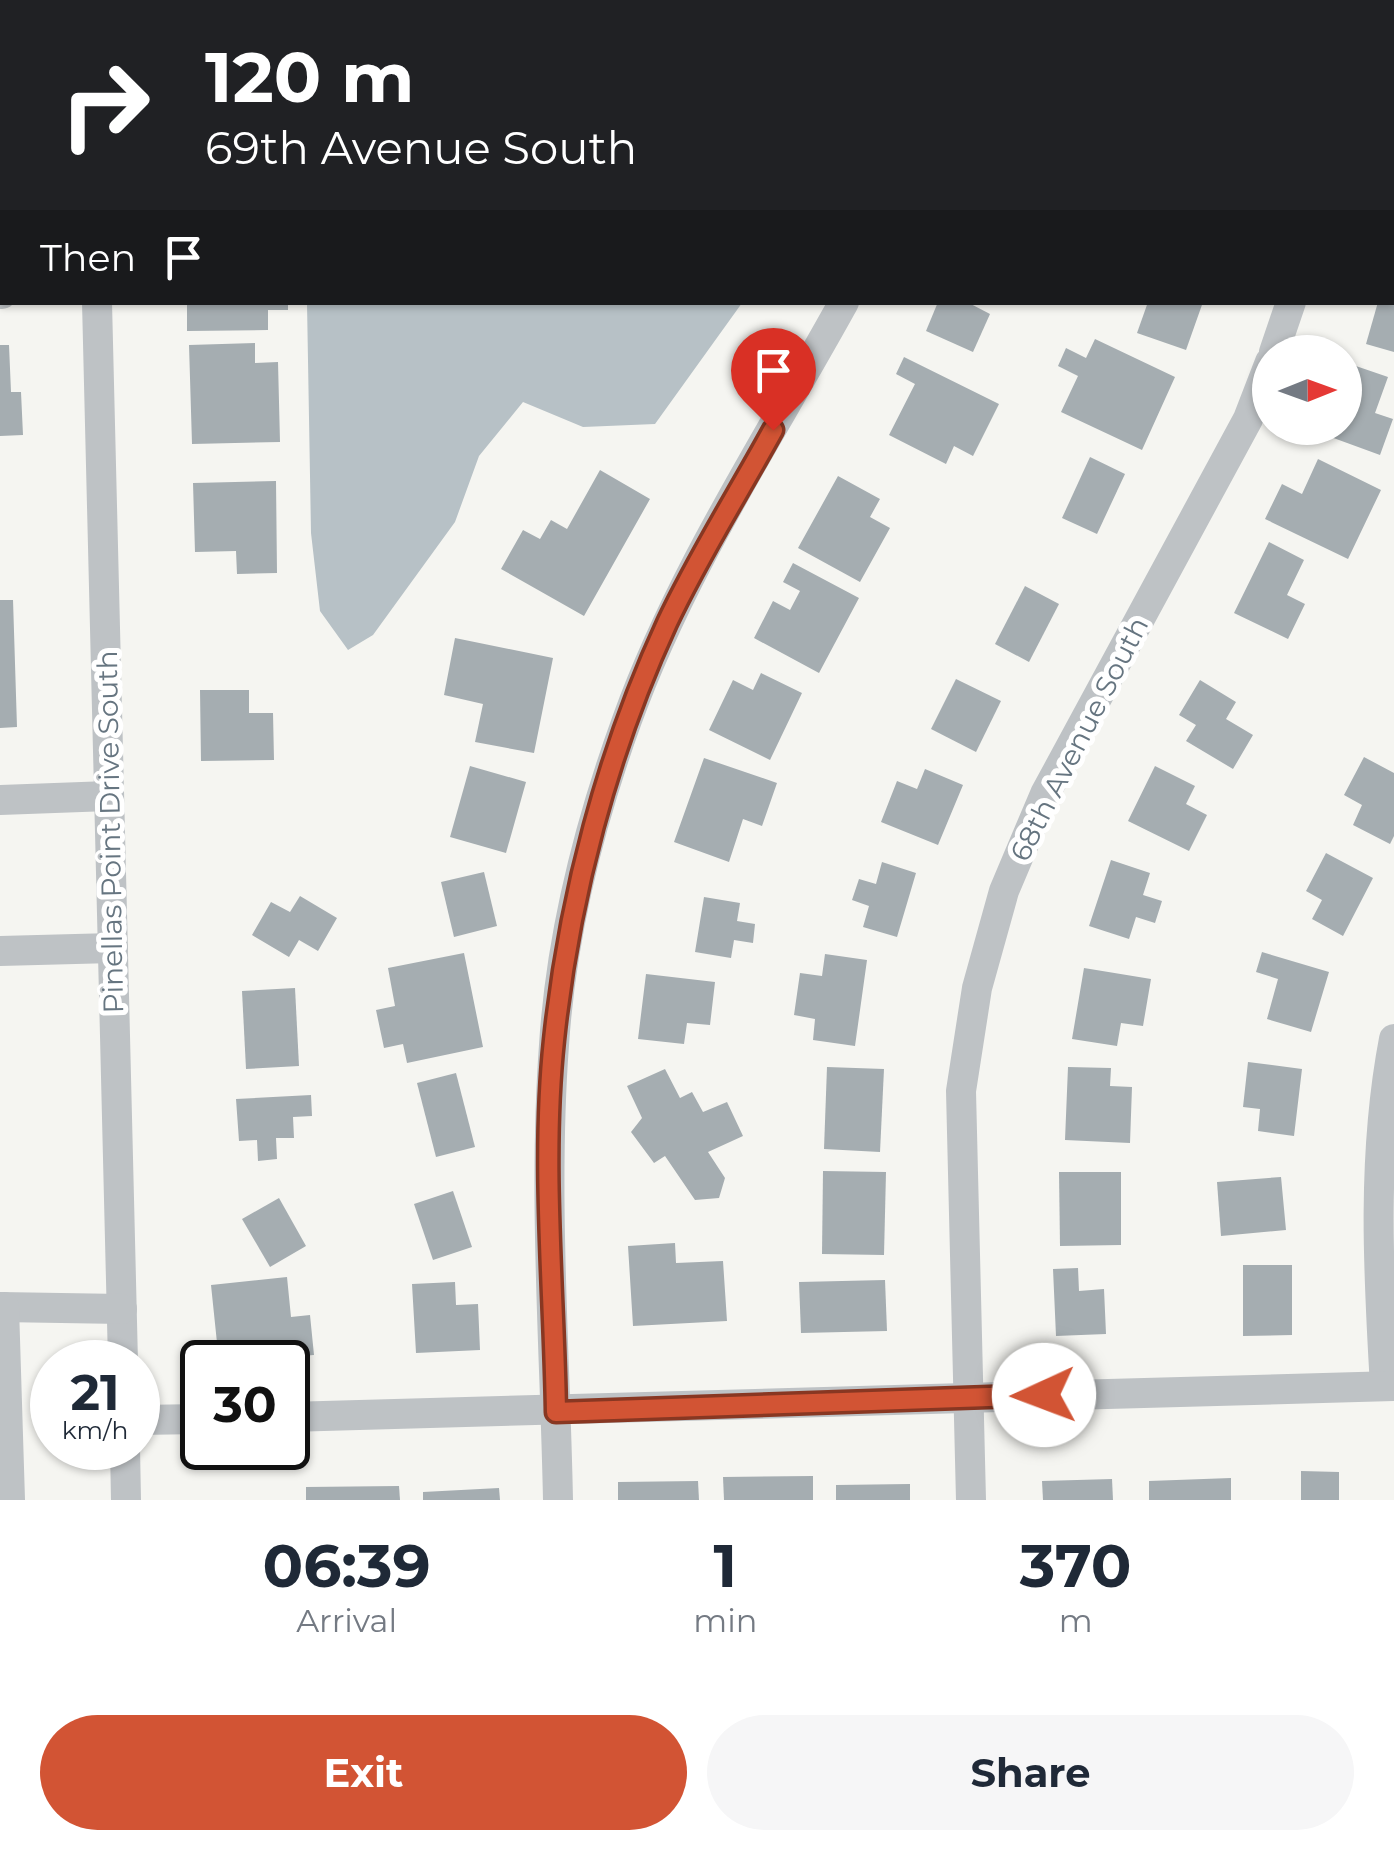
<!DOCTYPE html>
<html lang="en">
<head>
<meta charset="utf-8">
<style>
	body { margin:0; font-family:Montserrat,sans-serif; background:#f6f6f7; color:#1f2937; height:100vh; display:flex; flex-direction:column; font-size:38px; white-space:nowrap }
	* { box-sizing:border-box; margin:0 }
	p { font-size:32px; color:#747a83 }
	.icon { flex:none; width:55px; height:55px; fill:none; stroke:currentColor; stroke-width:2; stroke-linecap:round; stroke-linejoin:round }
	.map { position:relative; height:1500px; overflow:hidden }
	.panel { display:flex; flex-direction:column; background:#fff; flex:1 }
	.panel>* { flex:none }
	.hud { position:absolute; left:0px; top:0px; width:1395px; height:305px; box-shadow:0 2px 8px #0004; background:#202124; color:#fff; overflow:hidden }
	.needle { width:65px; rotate:89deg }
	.controls { position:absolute; left:1252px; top:335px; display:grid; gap:20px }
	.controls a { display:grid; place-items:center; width:110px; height:110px; border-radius:50%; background:#fff; box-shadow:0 2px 8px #0004; font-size:50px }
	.speed { position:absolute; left:30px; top:1340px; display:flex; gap:20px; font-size:50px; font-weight:700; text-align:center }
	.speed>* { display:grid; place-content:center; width:130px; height:130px; border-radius:50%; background:#fff; box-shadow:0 2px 8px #0004; line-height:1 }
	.speed small { font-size:25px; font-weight:400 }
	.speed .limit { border:5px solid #111; border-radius:15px; background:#fff; color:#111 }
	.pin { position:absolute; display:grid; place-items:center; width:85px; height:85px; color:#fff; margin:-102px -42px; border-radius:50% 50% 50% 0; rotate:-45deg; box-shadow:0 0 10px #0007 }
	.pin .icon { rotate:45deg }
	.me { position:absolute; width:110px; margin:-55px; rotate:268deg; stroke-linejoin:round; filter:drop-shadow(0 0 8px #0008) }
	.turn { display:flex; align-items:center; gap:35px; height:210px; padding:0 40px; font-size:45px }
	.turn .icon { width:130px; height:130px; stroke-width:2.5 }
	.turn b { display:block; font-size:70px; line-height:85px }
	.then { display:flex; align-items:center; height:95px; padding:0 40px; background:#0003; gap:20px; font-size:38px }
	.eta { display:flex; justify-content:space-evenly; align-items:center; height:170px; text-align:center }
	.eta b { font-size:60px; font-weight:700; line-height:70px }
	.button { display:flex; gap:20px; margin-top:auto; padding:20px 40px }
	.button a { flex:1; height:115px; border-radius:60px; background:#d25434; color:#fff; font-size:40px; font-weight:700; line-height:115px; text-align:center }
	.button a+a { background:#f6f6f7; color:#1f2937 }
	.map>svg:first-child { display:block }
	.water { fill:#b7c1c6 }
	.building { fill:#a5adb1 }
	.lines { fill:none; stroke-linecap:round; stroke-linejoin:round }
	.minor { stroke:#bec2c5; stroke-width:30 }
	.route-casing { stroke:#883722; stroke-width:25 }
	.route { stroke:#d25434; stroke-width:18 }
	.labels { text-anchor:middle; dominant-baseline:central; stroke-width:10; stroke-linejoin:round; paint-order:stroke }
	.street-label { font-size:28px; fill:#667580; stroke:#fff }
</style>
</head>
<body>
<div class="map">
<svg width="1394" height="1500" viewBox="0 0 1394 1500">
	<rect width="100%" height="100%" fill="#f5f5f1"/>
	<!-- water -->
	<g class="water">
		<path d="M 325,0 L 703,0 L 706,2 L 325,2 Z"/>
		<path d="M 307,303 L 307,302 L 742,303 L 655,424 L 583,427 L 523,402 L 479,456 L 455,522 L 373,635 L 348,650 L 320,611 L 311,533 Z"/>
	</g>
	<!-- building -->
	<g class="building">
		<path d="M 187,302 L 288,302 L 288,310 L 268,310 L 268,330 L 187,331 Z"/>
		<path d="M 938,302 L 967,302 L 990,314 L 973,352 L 926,331 Z"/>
		<path d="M 1148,302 L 1203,302 L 1186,350 L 1137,333 Z"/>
		<path d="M 1378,302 L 1394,302 L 1394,352 L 1366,344 Z"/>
		<path d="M 1095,339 L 1175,377 L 1142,450 L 1061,412 L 1078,376 L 1058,366 L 1066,348 L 1086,358 Z"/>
		<path d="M 255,343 L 255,363 L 278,362 L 280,442 L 192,444 L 189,345 Z"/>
		<path d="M 0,345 L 9,345 L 11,392 L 21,392 L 23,435 L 0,436 Z"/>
		<path d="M 904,357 L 999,404 L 973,456 L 954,446 L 946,464 L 889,435 L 915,384 L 896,374 Z"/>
		<path d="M 1353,365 L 1388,377 L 1375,413 L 1393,419 L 1380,455 L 1328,436 L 1331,428 L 1345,428 L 1345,387 Z"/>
		<path d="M 1090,457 L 1125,474 L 1097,534 L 1062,518 Z"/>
		<path d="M 1318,459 L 1381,490 L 1348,559 L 1265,519 L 1282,484 L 1302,494 Z"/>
		<path d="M 600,470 L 650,499 L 584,616 L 501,569 L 523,530 L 540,539 L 551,520 L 567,529 Z"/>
		<path d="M 838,476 L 880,499 L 870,517 L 890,528 L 860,582 L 798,548 Z"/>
		<path d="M 276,481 L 277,573 L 237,574 L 236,551 L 195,552 L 193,483 Z"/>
		<path d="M 1269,542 L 1304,560 L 1287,595 L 1305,604 L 1288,639 L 1234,613 Z"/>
		<path d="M 793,563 L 859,598 L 819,673 L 754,638 L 773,601 L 790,610 L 800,591 L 783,582 Z"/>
		<path d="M 1025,586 L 1059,604 L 1029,662 L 995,644 Z"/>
		<path d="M 0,600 L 13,600 L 17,727 L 0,728 Z"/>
		<path d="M 455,638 L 553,658 L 534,753 L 475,742 L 483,704 L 444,695 Z"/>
		<path d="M 761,673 L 802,693 L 770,760 L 709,730 L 733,680 L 753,690 Z"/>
		<path d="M 956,679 L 1001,701 L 976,752 L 931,729 Z"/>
		<path d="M 1200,680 L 1236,702 L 1226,719 L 1253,735 L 1233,769 L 1186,741 L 1196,725 L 1179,715 Z"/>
		<path d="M 200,690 L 249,690 L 249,713 L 273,713 L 274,760 L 201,761 Z"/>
		<path d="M 1364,757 L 1394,773 L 1394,836 L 1390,844 L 1353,825 L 1362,805 L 1344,795 Z"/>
		<path d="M 704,758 L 777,783 L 762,826 L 743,819 L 729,862 L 674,842 Z"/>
		<path d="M 470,766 L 526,782 L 506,853 L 450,837 Z"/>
		<path d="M 1155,766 L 1195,786 L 1186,804 L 1207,815 L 1189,851 L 1128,821 Z"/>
		<path d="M 925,769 L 963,785 L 938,845 L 881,822 L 897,781 L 917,789 Z"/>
		<path d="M 1326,853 L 1373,878 L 1343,936 L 1312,919 L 1322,900 L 1306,891 Z"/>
		<path d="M 1111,860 L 1150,873 L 1143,895 L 1162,901 L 1155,923 L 1136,917 L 1129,939 L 1089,926 Z"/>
		<path d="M 882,862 L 916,873 L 897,937 L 863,927 L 869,906 L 852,900 L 859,879 L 876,884 Z"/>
		<path d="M 484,872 L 497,926 L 454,937 L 441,882 Z"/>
		<path d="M 300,896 L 337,918 L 318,951 L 299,940 L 289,957 L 252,935 L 271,902 L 290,912 Z"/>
		<path d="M 704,897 L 740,903 L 737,921 L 755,924 L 753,943 L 734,940 L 731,958 L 695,952 Z"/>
		<path d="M 1262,952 L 1329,972 L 1311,1032 L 1267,1019 L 1278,979 L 1256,972 Z"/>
		<path d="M 464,953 L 483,1047 L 407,1063 L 403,1044 L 384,1048 L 376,1010 L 395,1006 L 388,968 Z"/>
		<path d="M 825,954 L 867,960 L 855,1046 L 813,1040 L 815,1019 L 794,1015 L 800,973 L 822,976 Z"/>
		<path d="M 1084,968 L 1151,979 L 1143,1026 L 1121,1023 L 1117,1046 L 1072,1039 Z"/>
		<path d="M 646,974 L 715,982 L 710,1025 L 687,1023 L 684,1044 L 638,1039 Z"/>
		<path d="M 295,988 L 299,1066 L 246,1069 L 242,991 Z"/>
		<path d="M 1248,1062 L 1302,1069 L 1294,1136 L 1258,1131 L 1260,1109 L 1243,1107 Z"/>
		<path d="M 827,1067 L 884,1069 L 880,1152 L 824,1149 Z"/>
		<path d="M 1068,1067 L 1111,1068 L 1110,1086 L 1132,1087 L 1130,1143 L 1065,1140 Z"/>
		<path d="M 665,1069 L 680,1098 L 692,1092 L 703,1112 L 727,1102 L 743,1136 L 708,1152 L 725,1178 L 719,1198 L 695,1200 L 665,1156 L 654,1163 L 631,1132 L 642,1118 L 627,1086 Z"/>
		<path d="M 456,1073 L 475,1147 L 436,1157 L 417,1083 Z"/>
		<path d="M 311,1095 L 312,1116 L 293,1117 L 294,1138 L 276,1138 L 277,1159 L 258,1161 L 257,1140 L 239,1141 L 236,1099 Z"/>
		<path d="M 823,1171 L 886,1172 L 884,1255 L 822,1254 Z"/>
		<path d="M 1059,1172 L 1121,1172 L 1121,1245 L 1060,1246 Z"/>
		<path d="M 1281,1177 L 1286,1230 L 1221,1236 L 1217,1182 Z"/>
		<path d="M 453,1191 L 472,1247 L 433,1260 L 414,1204 Z"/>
		<path d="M 279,1198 L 306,1246 L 270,1267 L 242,1219 Z"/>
		<path d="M 675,1243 L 676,1263 L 723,1261 L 727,1321 L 633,1326 L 628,1246 Z"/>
		<path d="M 1243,1265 L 1292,1265 L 1292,1335 L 1243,1336 Z"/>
		<path d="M 1078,1268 L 1079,1291 L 1104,1289 L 1106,1334 L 1056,1336 L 1053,1269 Z"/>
		<path d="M 287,1277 L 291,1317 L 310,1315 L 314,1355 L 219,1362 L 211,1285 Z"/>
		<path d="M 885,1280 L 887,1331 L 801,1333 L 799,1282 Z"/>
		<path d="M 455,1282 L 456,1305 L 478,1304 L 480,1350 L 416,1353 L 412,1284 Z"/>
		<path d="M 1301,1471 L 1339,1472 L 1339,1500 L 1301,1500 Z"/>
		<path d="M 813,1476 L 813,1500 L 724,1500 L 723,1477 Z"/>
		<path d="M 1231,1478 L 1231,1500 L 1149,1500 L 1149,1481 Z"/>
		<path d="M 1112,1479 L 1113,1500 L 1043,1500 L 1042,1481 Z"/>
		<path d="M 698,1481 L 699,1500 L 618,1500 L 618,1482 Z"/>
		<path d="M 910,1484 L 910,1500 L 836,1500 L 836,1485 Z"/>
		<path d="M 399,1486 L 400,1500 L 306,1500 L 306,1487 Z"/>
		<path d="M 499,1488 L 500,1500 L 423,1500 L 423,1492 Z"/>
	</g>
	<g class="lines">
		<!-- minor -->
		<g class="minor">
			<path d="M 90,0 L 90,2"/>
			<path d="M 938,2 L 939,0"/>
			<path d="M 1352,2 L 1352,0"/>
			<path d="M 0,170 L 2,170"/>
			<path d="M 0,294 L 2,294"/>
			<path d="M 97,302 L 123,1362"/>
			<path d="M 1274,352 L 1291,302"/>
			<path d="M 0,800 L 109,796"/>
			<path d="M 0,951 L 113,948"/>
			<path d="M 0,1307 L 122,1309"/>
			<path d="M 4,1307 L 10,1500"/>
			<path d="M 1385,1386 C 1378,1269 1372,1154 1394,1039"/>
			<path d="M 288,1417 L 1394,1386"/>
			<path d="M 138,1420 L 202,1419"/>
			<path d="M 125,1448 L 126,1500"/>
			<path d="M 558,1500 C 555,1349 543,1195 554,1045 C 561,936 590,822 627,720 C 680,573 769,438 844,302"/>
			<path d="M 971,1500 L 961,1091 L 977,988 L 1004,891 L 1045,794 L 1248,419 L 1270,362"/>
		</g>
	</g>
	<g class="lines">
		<defs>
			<path id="route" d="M 773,430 C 738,494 698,557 667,623 C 607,753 569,897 554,1040 C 541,1162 554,1289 556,1412 L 1044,1395"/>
		</defs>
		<!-- route casing -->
		<use href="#route" class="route-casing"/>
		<!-- route -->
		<use href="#route" class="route"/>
	</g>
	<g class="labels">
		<!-- street labels -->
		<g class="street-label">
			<text transform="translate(1079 739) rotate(-63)">68th Avenue South</text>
			<text transform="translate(110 832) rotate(-91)">Pinellas Point Drive South</text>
		</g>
	</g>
</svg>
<div class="controls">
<a><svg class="needle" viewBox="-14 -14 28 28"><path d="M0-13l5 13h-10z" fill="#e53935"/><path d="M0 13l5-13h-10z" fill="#747a83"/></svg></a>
</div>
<div class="speed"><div>21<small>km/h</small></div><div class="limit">30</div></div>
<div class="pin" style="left:773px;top:430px;background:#d93025"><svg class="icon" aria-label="arrive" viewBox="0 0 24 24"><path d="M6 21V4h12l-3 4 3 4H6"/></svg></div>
<svg class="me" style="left:1044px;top:1395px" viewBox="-20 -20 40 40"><circle r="19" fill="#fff"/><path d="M0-13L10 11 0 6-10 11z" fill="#d25434"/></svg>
<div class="hud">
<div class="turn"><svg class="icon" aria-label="right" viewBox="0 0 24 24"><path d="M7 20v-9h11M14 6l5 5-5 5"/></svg><div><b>120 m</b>69th Avenue South</div></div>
<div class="then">Then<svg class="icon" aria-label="arrive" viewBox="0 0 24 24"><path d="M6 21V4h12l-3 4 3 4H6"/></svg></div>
</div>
</div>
<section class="panel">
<div class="eta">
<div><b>06:39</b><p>Arrival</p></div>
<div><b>1</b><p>min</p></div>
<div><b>370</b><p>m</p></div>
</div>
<div class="button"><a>Exit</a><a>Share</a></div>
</section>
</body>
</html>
